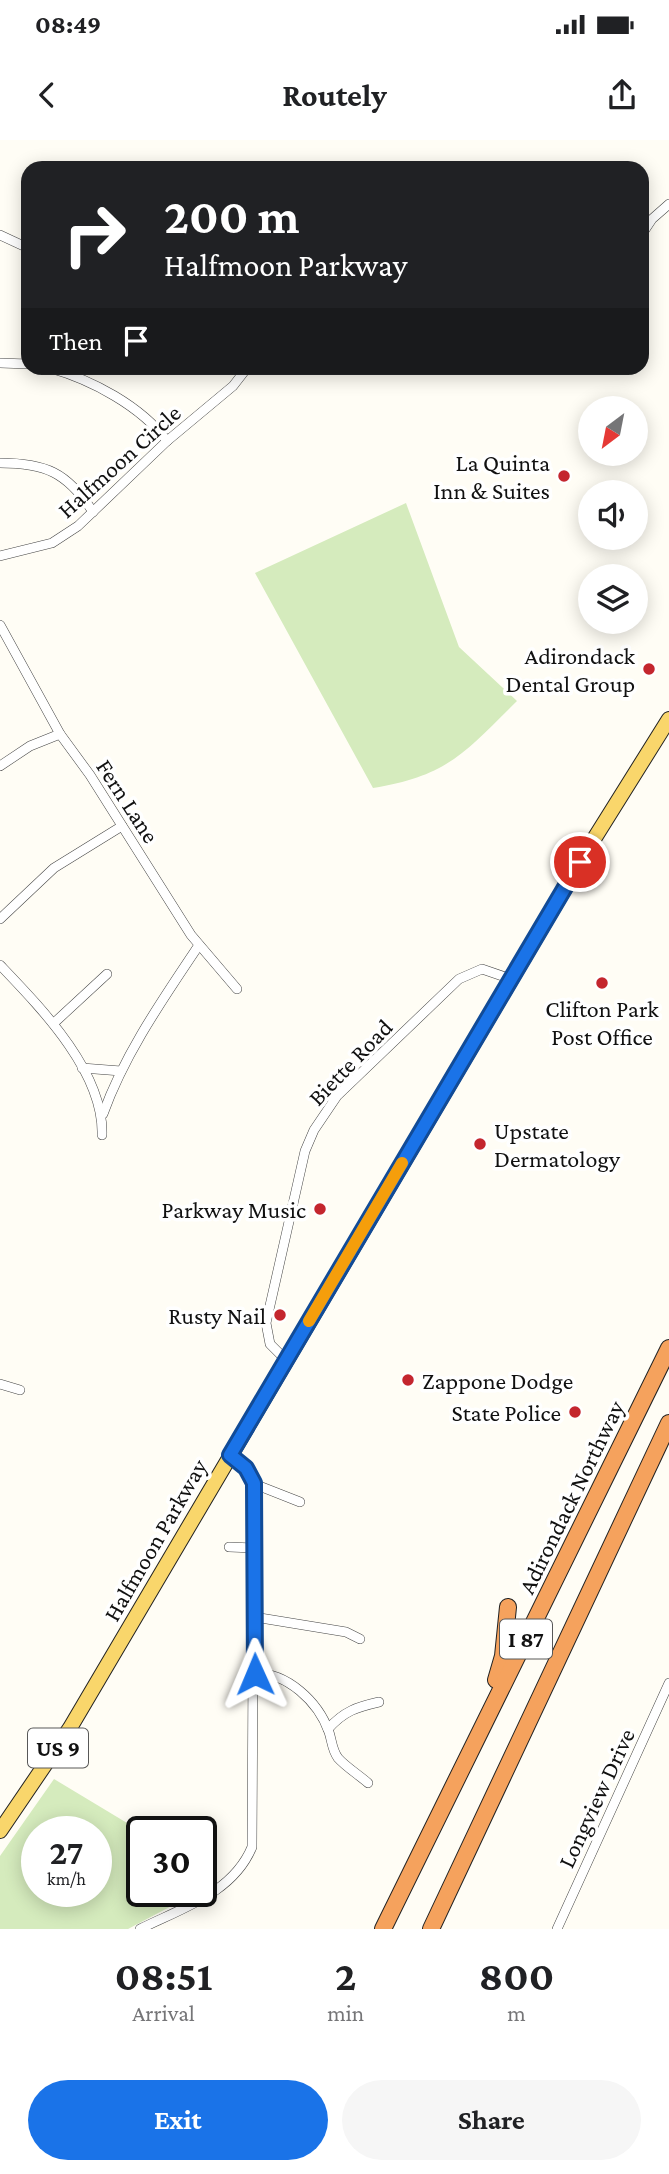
<!DOCTYPE html>
<html lang="en">
<head>
<meta charset="utf-8">
<style>
	body { margin:0; font-family:"Crimson Pro",serif; background:#f6f6f6; color:#202124; height:100vh; display:flex; flex-direction:column; font-size:26px; white-space:nowrap }
	* { box-sizing:border-box; margin:0 }
	p { font-size:23px; color:#757577 }
	.icon { flex:none; width:38px; height:38px; fill:none; stroke:currentColor; stroke-width:2; stroke-linecap:round; stroke-linejoin:round }
	.map { position:relative; height:1789px; overflow:hidden }
	.sheet { display:flex; flex-direction:column; background:#fff; flex:1 }
	.sheet>* { flex:none }
	.top-card { position:absolute; left:21px; top:21px; width:628px; height:214px; border-radius:21px; box-shadow:0 4px 18px #0003; background:#202124; color:#fff; overflow:hidden }
	.needle { width:46px; rotate:212deg }
	.tools { position:absolute; left:578px; top:256px; display:grid; gap:14px }
	.tools a { display:grid; place-items:center; width:70px; height:70px; border-radius:50%; background:#fff; box-shadow:0 4px 18px #0003; font-size:35px }
	.speed { position:absolute; left:21px; top:1676px; display:flex; gap:14px; font-size:35px; font-weight:700; text-align:center }
	.speed>* { display:grid; place-content:center; width:91px; height:91px; border-radius:50%; background:#fff; box-shadow:0 4px 18px #0003; line-height:1 }
	.speed small { font-size:18px; font-weight:400 }
	.speed .limit { border:4px solid #111; border-radius:10px; background:#fff; color:#111 }
	.pin { position:absolute; display:grid; place-items:center; width:60px; height:60px; color:#fff; margin:-30px; border:4px solid #fff; border-radius:50%; box-shadow:0 2px 7px #0007 }
	.me { position:absolute; width:77px; margin:-38px; rotate:359deg; stroke-linejoin:round; filter:drop-shadow(0 0 5px #0008) }
	.turn { display:flex; align-items:center; gap:24px; height:147px; padding:0 28px; font-size:32px }
	.turn .icon { width:91px; height:91px; stroke-width:2.5 }
	.turn b { display:block; font-size:49px; line-height:60px }
	.then { display:flex; align-items:center; height:66px; padding:0 28px; background:#0003; gap:14px; font-size:26px }
	.eta { display:flex; justify-content:space-evenly; align-items:center; height:119px; text-align:center }
	.eta b { font-size:42px; font-weight:700; line-height:49px }
	.primary-button { display:flex; gap:14px; margin-top:auto; padding:14px 28px }
	.primary-button a { flex:1; height:80px; border-radius:42px; background:#1a73e8; color:#fff; font-size:28px; font-weight:700; line-height:80px; text-align:center }
	.primary-button a+a { background:#f6f6f6; color:#202124 }
	.status { display:flex; justify-content:space-between; align-items:center; height:49px; padding:0 35px; background:#fff; direction:ltr }
	.status svg { height:19px; fill:currentColor }
	header { display:flex; justify-content:space-between; align-items:center; height:91px; padding:0 28px; background:#fff; font-size:32px; font-weight:700 }
	.map>svg:first-child { display:block }
	.green { fill:#d5ebbd; fill-rule:evenodd }
	.lines { fill:none; stroke-linecap:round; stroke-linejoin:round }
	.minor-casing { stroke:#444; stroke-width:10 }
	.primary-casing { stroke:#222; stroke-width:16 }
	.motorway-casing { stroke:#222; stroke-width:18 }
	.minor { stroke:#fff; stroke-width:9 }
	.primary { stroke:#f9d66b; stroke-width:14 }
	.motorway { stroke:#f5a25d; stroke-width:16 }
	.route-casing { stroke:#114b97; stroke-width:18 }
	.route { stroke:#1a73e8; stroke-width:12 }
	.slow { stroke:#f59e0b; stroke-width:12 }
	.poi-dot { fill:#c4262e; stroke:#fff; stroke-width:2.5 }
	.labels { text-anchor:middle; dominant-baseline:central; stroke-width:7; stroke-linejoin:round; paint-order:stroke }
	.shield { fill:#fff; stroke:#585858; stroke-width:2 }
	.shield-label { font-size:23px; font-weight:bold; fill:#111 }
	.street-label { font-size:24px; fill:#111; stroke:#fff }
	.poi-label { font-size:24px; fill:#111; stroke:#fff; text-anchor:end }
</style>
</head>
<body>
<div class="status"><b>08:49</b><svg viewBox="0 0 49 12"><path d="M0 12V9h3v3zM5 12V6h3v6zM10 12V3h3v9zM15 12V0h3v12zM26 1h20v11H26zM47 4h2v5h-2z"/></svg></div>
<header><svg class="icon" aria-label="back" viewBox="0 0 24 24"><path d="M15 5l-7 7 7 7"/></svg>Routely<svg class="icon" aria-label="share" viewBox="0 0 24 24"><path d="M12 15V3M7 8l5-5 5 5M5 13v7h14v-7"/></svg></header>
<div class="map">
<svg width="669" height="1789" viewBox="0 0 669 1789">
	<rect width="100%" height="100%" fill="#fffdf5"/>
	<!-- green -->
	<g class="green">
		<path d="M 406,363 L 459,507 L 517,561 C 465,612 448,636 373,648 L 255,433 Z"/>
		<path d="M 54,1639 L 142,1692 L 142,1752 L 198,1752 L 128,1789 L 0,1789 L 0,1716 ZM 37,1692 L 96,1692 L 96,1752 L 37,1752 Z"/>
	</g>
	<g class="lines">
		<defs>
			<g id="minor">
				<path d="M 642,94 L 652,79 L 669,64"/>
				<path d="M 0,95 L 28,108"/>
				<path d="M 0,223 L 28,224"/>
				<path d="M 50,228 C 92,240 141,266 167,301"/>
				<path d="M 0,323 C 45,323 67,332 93,372"/>
				<path d="M 0,416 L 52,403 L 78,386 L 167,301 L 233,246 L 247,228"/>
				<path d="M 0,485 L 60,594 L 90,635 L 191,795 L 237,849"/>
				<path d="M 0,626 L 30,606 L 60,594"/>
				<path d="M 0,779 L 54,728 L 122,686"/>
				<path d="M 0,825 C 41,868 104,932 102,995"/>
				<path d="M 54,883 L 107,834"/>
				<path d="M 82,928 L 121,931"/>
				<path d="M 103,974 C 125,913 163,859 199,805"/>
				<path d="M 286,1220 L 270,1204 L 266,1183 L 305,1011 L 314,990 L 337,956 L 459,839 L 482,829 L 511,839"/>
				<path d="M 0,1244 L 20,1250"/>
				<path d="M 254,1344 L 300,1362"/>
				<path d="M 229,1407 L 254,1408"/>
				<path d="M 254,1477 L 346,1492 L 360,1499"/>
				<path d="M 255,1533 C 287,1533 318,1561 329,1592 C 332,1601 332,1610 338,1618 C 346,1627 359,1635 368,1643"/>
				<path d="M 328,1589 C 344,1571 357,1567 379,1562"/>
				<path d="M 140,1789 C 182,1768 233,1753 252,1707 L 254,1344 L 246,1328 L 230,1315"/>
				<path d="M 557,1789 L 669,1543"/>
			</g>
			<path id="primary" d="M 0,1691 L 70,1588 L 594,699 L 669,579"/>
			<g id="motorway">
				<path d="M 496,1540 L 503,1516 L 508,1467"/>
				<path d="M 383,1789 L 669,1208"/>
				<path d="M 431,1789 L 669,1283"/>
			</g>
		</defs>
		<!-- minor casing -->
		<use href="#minor" class="minor-casing"/>
		<!-- primary casing -->
		<use href="#primary" class="primary-casing"/>
		<!-- motorway casing -->
		<use href="#motorway" class="motorway-casing"/>
		<!-- minor -->
		<use href="#minor" class="minor"/>
		<!-- primary -->
		<use href="#primary" class="primary"/>
		<!-- motorway -->
		<use href="#motorway" class="motorway"/>
	</g>
	<g class="lines">
		<defs>
			<path id="route" d="M 255,1534 L 254,1343 L 246,1328 L 230,1315 L 580,722"/>
		</defs>
		<!-- route casing -->
		<use href="#route" class="route-casing"/>
		<!-- route -->
		<use href="#route" class="route"/>
		<!-- slow -->
		<path class="slow" d="M 309,1181 L 402,1023"/>
	</g>
	<!-- markers -->
	<g class="poi-dot">
		<circle cx="564" cy="336" r="7"/>
		<circle cx="649" cy="529" r="7"/>
		<circle cx="602" cy="843" r="7"/>
		<circle cx="480" cy="1004" r="7"/>
		<circle cx="320" cy="1069" r="7"/>
		<circle cx="280" cy="1175" r="7"/>
		<circle cx="408" cy="1240" r="7"/>
		<circle cx="575" cy="1272" r="7"/>
	</g>
	<g class="labels">
		<!-- shield labels -->
		<g class="shield">
			<rect x="500" y="1479.5" width="52" height="39" rx="5"/>
			<rect x="28" y="1588.5" width="60" height="39" rx="5"/>
		</g>
		<g class="shield-label">
			<text x="526" y="1499">I 87</text>
			<text x="58" y="1608">US 9</text>
		</g>
		<!-- street labels -->
		<g class="street-label">
			<text transform="translate(119 321) rotate(-42)">Halfmoon Circle</text>
			<text transform="translate(128 661) rotate(57)">Fern Lane</text>
			<text transform="translate(350 922) rotate(-46)">Biette Road</text>
			<text transform="translate(571 1357) rotate(-64)">Adirondack Northway</text>
			<text transform="translate(155 1400) rotate(-60)">Halfmoon Parkway</text>
			<text transform="translate(596 1658) rotate(-65)">Longview Drive</text>
		</g>
		<!-- poi labels -->
		<g class="poi-label">
			<text x="550" y="322">La Quinta<tspan x="550" dy="28">Inn &amp; Suites</tspan></text>
			<text x="635" y="515">Adirondack<tspan x="635" dy="28">Dental Group</tspan></text>
			<text x="602" y="868" text-anchor="middle">Clifton Park<tspan x="602" dy="28">Post Office</tspan></text>
			<text x="494" y="990" text-anchor="start">Upstate<tspan x="494" dy="28">Dermatology</tspan></text>
			<text x="306" y="1069">Parkway Music</text>
			<text x="266" y="1175">Rusty Nail</text>
			<text x="422" y="1240" text-anchor="start">Zappone Dodge</text>
			<text x="561" y="1272">State Police</text>
		</g>
	</g>
</svg>
<div class="tools">
<a><svg class="needle" viewBox="-14 -14 28 28"><path d="M0-13l5 13h-10z" fill="#e53935"/><path d="M0 13l5-13h-10z" fill="#757577"/></svg></a>
<a><svg class="icon" aria-label="sound" viewBox="0 0 24 24"><path d="M4 9h4l5-4v14l-5-4H4zM17 9q2 3 0 6"/></svg></a>
<a><svg class="icon" aria-label="layers" viewBox="0 0 24 24"><path d="M12 4l9 5-9 5-9-5zM3 14l9 5 9-5"/></svg></a>
</div>
<div class="speed"><div>27<small>km/h</small></div><div class="limit">30</div></div>
<div class="pin" style="left:580px;top:722px;background:#d93025"><svg class="icon" aria-label="arrive" viewBox="0 0 24 24"><path d="M6 21V4h12l-3 4 3 4H6"/></svg></div>
<svg class="me" style="left:255px;top:1534px" viewBox="-20 -20 40 40"><path d="M0-17L14 15 0 8-14 15z" fill="#1a73e8" stroke="#fff" stroke-width="4"/></svg>
<div class="top-card">
<div class="turn"><svg class="icon" aria-label="right" viewBox="0 0 24 24"><path d="M7 20v-9h11M14 6l5 5-5 5"/></svg><div><b>200 m</b>Halfmoon Parkway</div></div>
<div class="then">Then<svg class="icon" aria-label="arrive" viewBox="0 0 24 24"><path d="M6 21V4h12l-3 4 3 4H6"/></svg></div>
</div>
</div>
<section class="sheet">
<div class="eta">
<div><b>08:51</b><p>Arrival</p></div>
<div><b>2</b><p>min</p></div>
<div><b>800</b><p>m</p></div>
</div>
<div class="primary-button"><a>Exit</a><a>Share</a></div>
</section>
</body>
</html>
